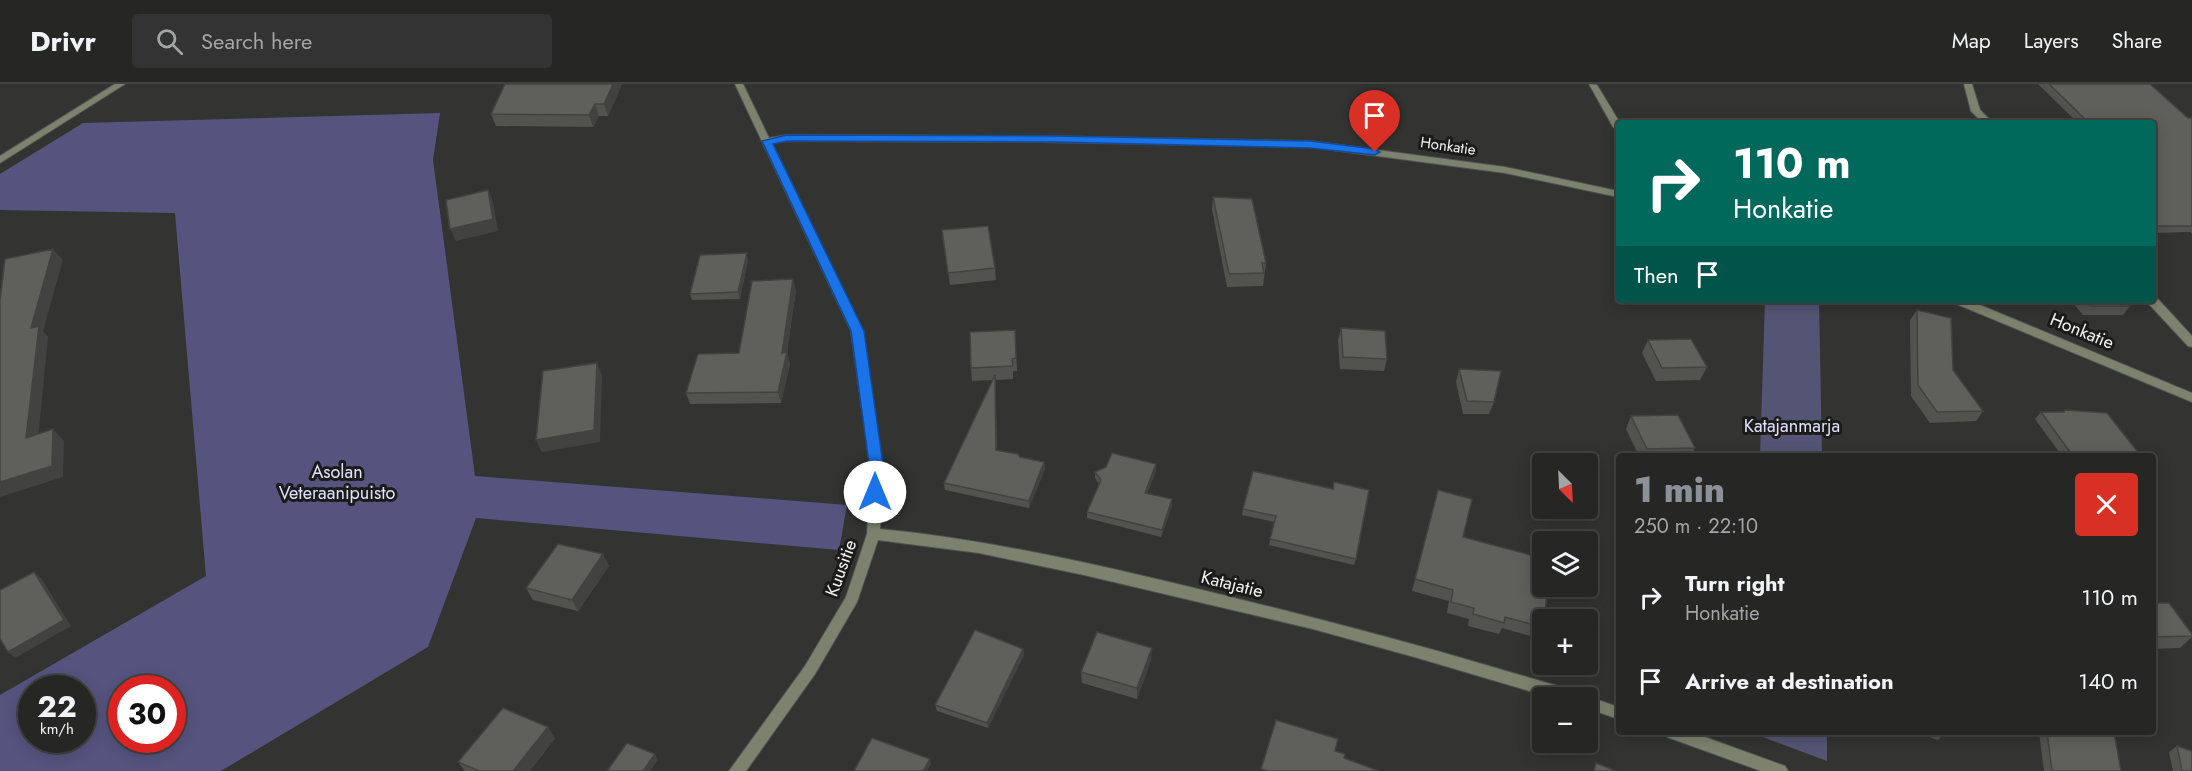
<!DOCTYPE html>
<html lang="en">
<head>
<meta charset="utf-8">
<style>
	body { margin:0; font-family:Jost,sans-serif; background:#323332; color:#f1f3f6; height:100vh; display:flex; flex-direction:column; font-size:22px; white-space:nowrap }
	* { box-sizing:border-box; margin:0 }
	p { font-size:20px; color:#a4a5a7 }
	.icon { flex:none; width:33px; height:33px; fill:none; stroke:currentColor; stroke-width:2; stroke-linecap:round; stroke-linejoin:round }
	.map { position:relative; flex:1; overflow:hidden }
	.panel { position:absolute; left:1616px; top:369px; width:540px; height:282px; display:flex; flex-direction:column; background:#262725; border-radius:6px; box-shadow:0 3px 15px #0003,0 0 0 2px #424442 }
	.panel>* { flex:none }
	.guide { position:absolute; left:1616px; top:36px; width:540px; height:183px; border-radius:6px; box-shadow:0 3px 15px #0003,0 0 0 2px #424442; background:#00695c; color:#fff; overflow:hidden }
	.needle { width:39px; rotate:156deg }
	.controls { position:absolute; left:1532px; top:369px; display:grid; gap:12px }
	.controls a { display:grid; place-items:center; width:66px; height:66px; border-radius:6px; background:#262725; box-shadow:0 3px 15px #0003,0 0 0 2px #424442; font-size:30px }
	.speed { position:absolute; left:18px; top:591px; display:flex; gap:12px; font-size:30px; font-weight:700; text-align:center }
	.speed>* { display:grid; place-content:center; width:78px; height:78px; border-radius:50%; background:#262725; box-shadow:0 3px 15px #0003,0 0 0 2px #424442; line-height:1 }
	.speed small { font-size:15px; font-weight:400 }
	.speed .limit { border:9px solid #d22; background:#fff; color:#111 }
	.pin { position:absolute; display:grid; place-items:center; width:51px; height:51px; color:#fff; margin:-62px -26px; border-radius:50% 50% 50% 0; rotate:-45deg; box-shadow:0 0 6px #0007 }
	.pin .icon { rotate:45deg }
	.me { position:absolute; width:66px; margin:-33px; rotate:0deg; stroke-linejoin:round; filter:drop-shadow(0 0 4px #0008) }
	.turn { display:flex; align-items:center; gap:21px; height:126px; padding:0 18px; font-size:27px }
	.turn .icon { width:78px; height:78px; stroke-width:2.5 }
	.turn b { display:block; font-size:42px; line-height:51px }
	.then { display:flex; align-items:center; height:57px; padding:0 18px; background:#0003; gap:12px; font-size:22px }
	.round { display:grid; place-items:center; flex:none; width:63px; height:63px; border-radius:6px; background:#323332 }
	.headline { display:flex; align-items:center; justify-content:space-between; height:102px; padding:0 18px }
	h1 { font-size:36px; font-weight:800; line-height:45px; color:#8c9099 }
	ul { padding:0; list-style:none }
	li { display:flex; align-items:center; gap:18px; height:84px; padding:0 18px }
	li div { flex:1 }
	li b { display:block; font-size:22px }
	li em { font-style:normal }
	header { display:flex; align-items:center; gap:36px; box-sizing:border-box; height:84px; padding:0 30px; background:#262725; border-bottom:2px solid #424442 }
	header strong { font-size:28px }
	nav { display:flex; gap:33px; margin-inline-start:auto; font-size:21px }
	.search { width:420px; height:54px; background:#323332; display:flex; align-items:center; gap:15px; box-sizing:border-box; padding:0 21px; border-radius:6px; color:#a4a5a7; font-size:22px }
	.map>svg:first-child { display:block }
	.green { fill:#545474 }
	.forest { fill:#56547f; fill-rule:evenodd }
	.lines { fill:none; stroke-linecap:round; stroke-linejoin:round }
	.street-casing { stroke:#525350; stroke-width:2 }
	.street { fill:#7c826d; fill-rule:evenodd }
	.wall { fill:#52534f }
	.shaded-wall { fill:#424340 }
	.building { fill:#5f605c; stroke:#424340; stroke-width:1.5 }
	.route { fill:#1a73e8; stroke:#114b97; stroke-width:1.5 }
	.labels { text-anchor:middle; dominant-baseline:central; stroke-width:6; stroke-linejoin:round; paint-order:stroke }
	.far-street-label { font-size:15px; fill:#f4f5f3; stroke:#1b1c1a }
	.street-label { font-size:18px; fill:#f4f5f3; stroke:#1b1c1a }
	.park-label { font-size:18px; fill:#e0e1fe; stroke:#1b1c1a }
</style>
</head>
<body>
<header>
<strong>Drivr</strong>
<div class="search"><svg class="icon" aria-label="search" viewBox="0 0 24 24"><circle cx="10" cy="10" r="6"/><path d="M15 15l6 6"/></svg>Search here</div>
<nav><a>Map</a><a>Layers</a><a>Share</a></nav>
</header>
<div class="map">
<svg width="2192" height="687" viewBox="0 0 2192 687">
	<rect width="100%" height="100%" fill="#333431"/>
	<!-- green -->
	<g class="green">
		<path d="M 1765,216 L 1819,216 L 1822,372 L 1760,372 Z"/>
		<path d="M 1827,648 L 1827,677 L 1752,649 L 1752,648 Z"/>
	</g>
	<!-- forest -->
	<path class="forest" d="M 440,29 L 433,76 L 475,392 L 847,421 L 839,466 L 476,434 L 428,563 L 221,687 L 0,687 L 0,611 L 206,492 L 175,129 L 0,126 L 0,90 L 83,39 ZM 32,604 L 82,604 L 82,656 L 32,656 ZM 172,604 L 172,656 L 122,656 L 122,604 Z"/>
	<g class="lines">
		<defs>
			<g id="street">
				<path d="M 115,0 L 125,0 L 0,79 L 0,72 Z"/>
				<path d="M 735,0 L 743,0 L 769,54 L 787,51 L 1040,52 L 1310,57 L 1505,83 L 1618,107 L 1618,113 L 1505,89 L 1310,63 L 1040,58 L 787,57 L 772,59 L 863,247 L 883,388 L 880,445 C 1013,458 1145,492 1275,524 C 1347,542 1418,561 1489,582 C 1519,591 1550,599 1580,609 L 1582,613 L 1587,612 L 1618,623 L 1618,635 L 1587,624 L 1587,614 L 1553,614 L 1418,574 L 1313,545 L 1084,491 L 979,469 L 878,456 L 857,518 L 815,590 L 746,687 L 729,687 L 805,582 L 846,513 L 867,450 L 871,388 L 851,247 Z"/>
				<path d="M 1589,0 L 1597,1 L 1620,39 L 1618,39 L 1618,46 L 1613,43 Z"/>
				<path d="M 1964,0 L 1972,0 L 1980,26 L 1993,39 L 1983,39 L 1971,27 Z"/>
				<path d="M 2152,213 L 2156,213 L 2192,252 L 2192,263 L 2188,262 L 2148,219 L 2147,216 L 2152,216 Z"/>
				<path d="M 1953,216 L 1968,216 L 2192,309 L 2192,318 L 1954,219 Z"/>
				<path d="M 1665,648 L 1691,648 L 1785,682 L 1788,687 L 1761,687 L 1667,653 Z"/>
			</g>
		</defs>
		<!-- street casing -->
		<use href="#street" class="street-casing"/>
		<!-- street -->
		<use href="#street" class="street"/>
	</g>
	<!-- wall -->
	<g class="wall">
		<path d="M 505,0 L 622,0 L 608,32 L 599,32 L 593,43 L 496,42 L 491,30 Z"/>
		<path d="M 2038,0 L 2150,0 L 2188,34 L 2192,34 L 2192,150 L 2190,148 L 2152,149 L 2152,39 L 2078,39 Z"/>
		<path d="M 1213,113 L 1266,179 L 1263,202 L 1227,203 L 1212,125 Z"/>
		<path d="M 942,146 L 995,184 L 996,196 L 950,201 Z"/>
		<path d="M 748,176 L 740,215 L 692,216 L 690,210 Z"/>
		<path d="M 796,206 L 787,268 L 790,280 L 781,319 L 690,320 L 686,309 L 739,269 Z"/>
		<path d="M 2060,216 L 2124,216 L 2130,222 L 2123,231 L 2083,231 L 2073,219 L 2062,219 Z"/>
		<path d="M 1917,226 L 1953,286 L 1983,327 L 1976,337 L 1930,339 L 1911,312 L 1910,236 Z"/>
		<path d="M 1341,244 L 1387,275 L 1384,287 L 1340,285 L 1338,256 Z"/>
		<path d="M 1015,246 L 1017,287 L 1013,287 L 1013,295 L 995,296 L 997,366 L 1020,373 L 1044,378 L 1045,385 L 1029,424 L 945,406 L 944,399 L 993,296 L 972,297 L 971,284 Z"/>
		<path d="M 1648,256 L 1707,283 L 1700,296 L 1656,297 L 1642,269 Z"/>
		<path d="M 1459,285 L 1494,318 L 1489,330 L 1463,330 L 1456,298 Z"/>
		<path d="M 2065,326 L 2141,372 L 2062,372 L 2035,335 L 2041,328 L 2063,328 Z"/>
		<path d="M 1631,332 L 1695,364 L 1690,372 L 1639,372 L 1626,345 Z"/>
		<path d="M 1156,387 L 1147,409 L 1172,415 L 1172,422 L 1161,453 L 1087,434 L 1087,428 L 1099,400 L 1095,394 L 1095,388 Z"/>
		<path d="M 1333,405 L 1356,475 L 1354,481 L 1269,461 L 1274,438 L 1242,431 L 1243,425 Z"/>
		<path d="M 1438,406 L 1463,453 L 1542,536 L 1542,544 L 1537,554 L 1502,544 L 1499,550 L 1468,542 L 1469,535 L 1447,529 L 1449,517 L 1412,507 Z"/>
		<path d="M 609,482 L 578,527 L 533,516 L 526,504 Z"/>
		<path d="M 2152,519 L 2192,550 L 2192,553 L 2180,564 L 2152,565 Z"/>
		<path d="M 1023,565 L 1024,571 L 988,644 L 937,627 L 935,621 Z"/>
		<path d="M 1151,576 L 1137,615 L 1082,599 L 1081,588 Z"/>
		<path d="M 1913,648 L 1943,648 L 1944,650 L 1938,656 Z"/>
		<path d="M 2039,648 L 2114,648 L 2121,687 L 2044,687 Z"/>
		<path d="M 555,654 L 530,687 L 465,687 L 458,678 Z"/>
		<path d="M 2177,662 L 2192,687 L 2173,687 L 2169,668 Z"/>
	</g>
	<!-- shaded-wall -->
	<g class="shaded-wall">
		<path d="M 613,0 L 622,0 L 608,32 L 604,20 Z"/>
		<path d="M 595,20 L 599,32 L 593,43 L 589,31 Z"/>
		<path d="M 488,106 L 493,118 L 498,147 L 456,157 L 450,145 Z"/>
		<path d="M 53,165 L 63,176 L 43,247 L 48,253 L 37,365 L 26,354 L 31,244 Z"/>
		<path d="M 747,169 L 748,176 L 740,215 L 738,208 Z"/>
		<path d="M 793,195 L 796,206 L 786,273 L 787,268 L 790,280 L 781,319 L 778,308 L 782,269 Z"/>
		<path d="M 597,279 L 602,291 L 600,358 L 542,368 L 536,356 Z"/>
		<path d="M 53,345 L 64,357 L 63,393 L 0,413 L 0,398 Z"/>
		<path d="M 1044,378 L 1045,385 L 1029,424 L 1029,417 Z"/>
		<path d="M 1156,380 L 1156,387 L 1145,415 L 1145,409 Z"/>
		<path d="M 1172,415 L 1172,422 L 1161,453 L 1162,446 Z"/>
		<path d="M 603,470 L 609,482 L 578,527 L 572,516 Z"/>
		<path d="M 34,488 L 41,494 L 71,542 L 15,574 L 8,568 Z"/>
		<path d="M 1152,564 L 1151,576 L 1137,615 L 1137,604 Z"/>
		<path d="M 1023,565 L 1024,571 L 988,644 L 987,639 Z"/>
		<path d="M 548,643 L 555,654 L 530,687 L 513,687 Z"/>
		<path d="M 655,670 L 658,676 L 650,687 L 643,687 Z"/>
		<path d="M 930,675 L 931,680 L 927,687 L 923,687 Z"/>
	</g>
	<!-- building -->
	<g class="building">
		<path d="M 505,0 L 613,0 L 604,20 L 595,20 L 589,31 L 491,30 Z"/>
		<path d="M 2049,0 L 2150,0 L 2188,34 L 2192,34 L 2192,142 L 2157,142 L 2152,138 L 2152,39 L 2089,39 Z"/>
		<path d="M 488,106 L 493,135 L 450,145 L 446,116 Z"/>
		<path d="M 1213,113 L 1252,115 L 1266,179 L 1262,179 L 1264,189 L 1229,190 Z"/>
		<path d="M 988,142 L 995,184 L 948,189 L 942,146 Z"/>
		<path d="M 53,165 L 31,244 L 39,242 L 26,354 L 53,345 L 52,382 L 0,398 L 0,216 L 5,175 Z"/>
		<path d="M 747,169 L 738,208 L 690,210 L 700,171 Z"/>
		<path d="M 793,195 L 782,269 L 787,268 L 778,308 L 686,309 L 698,270 L 739,269 L 752,197 Z"/>
		<path d="M 2084,216 L 2124,216 L 2130,222 L 2090,222 Z"/>
		<path d="M 1917,226 L 1951,234 L 1953,286 L 1983,327 L 1937,328 L 1918,301 Z"/>
		<path d="M 1341,244 L 1385,247 L 1387,275 L 1343,273 Z"/>
		<path d="M 1015,246 L 1016,274 L 1012,275 L 1013,282 L 971,284 L 970,248 Z"/>
		<path d="M 1691,255 L 1707,283 L 1662,284 L 1648,256 Z"/>
		<path d="M 597,279 L 594,346 L 536,356 L 543,287 Z"/>
		<path d="M 1459,285 L 1501,287 L 1494,318 L 1467,317 Z"/>
		<path d="M 995,291 L 996,366 L 1018,370 L 1020,373 L 1044,378 L 1029,417 L 944,399 Z"/>
		<path d="M 2065,326 L 2107,329 L 2141,372 L 2073,372 L 2041,328 L 2064,328 Z"/>
		<path d="M 1678,331 L 1695,364 L 1647,365 L 1631,332 Z"/>
		<path d="M 1112,369 L 1156,380 L 1145,409 L 1172,415 L 1162,446 L 1087,428 L 1101,396 L 1095,388 L 1106,383 Z"/>
		<path d="M 1253,387 L 1333,405 L 1334,398 L 1369,406 L 1356,475 L 1270,455 L 1276,432 L 1243,425 Z"/>
		<path d="M 1438,406 L 1472,415 L 1463,453 L 1542,474 L 1542,502 L 1548,502 L 1544,536 L 1542,536 L 1542,543 L 1505,533 L 1504,539 L 1473,530 L 1474,524 L 1451,518 L 1453,506 L 1415,495 Z"/>
		<path d="M 558,460 L 603,470 L 572,516 L 526,504 Z"/>
		<path d="M 34,488 L 64,536 L 8,568 L 0,555 L 0,506 Z"/>
		<path d="M 2152,519 L 2169,519 L 2192,550 L 2192,552 L 2152,553 Z"/>
		<path d="M 975,546 L 1023,565 L 987,639 L 935,621 Z"/>
		<path d="M 1097,548 L 1152,564 L 1137,604 L 1081,588 Z"/>
		<path d="M 503,624 L 548,643 L 513,687 L 479,687 L 458,678 Z"/>
		<path d="M 1276,636 L 1338,655 L 1335,667 L 1345,670 L 1344,674 L 1379,687 L 1268,687 L 1261,685 Z"/>
		<path d="M 2047,648 L 2114,648 L 2121,687 L 2052,687 Z"/>
		<path d="M 872,654 L 930,675 L 923,687 L 854,687 Z"/>
		<path d="M 627,659 L 655,670 L 643,687 L 607,687 Z"/>
		<path d="M 2177,662 L 2192,667 L 2192,687 L 2182,687 Z"/>
		<path d="M 1596,679 L 1616,687 L 1594,687 Z"/>
	</g>
	<!-- route -->
	<path class="route" d="M 787,51 L 1054,52 L 1310,57 L 1375,65 L 1380,68 L 1375,71 L 1310,64 L 1054,58 L 787,57 L 773,60 L 864,247 L 884,387 L 880,412 L 870,412 L 868,408 L 870,387 L 851,247 L 762,57 Z"/>
	<g class="labels">
		<!-- far-street labels -->
		<g class="far-street-label">
			<text transform="translate(1448 62) rotate(8)">Honkatie</text>
		</g>
		<!-- street labels -->
		<g class="street-label">
			<text transform="translate(2082 247) rotate(22)">Honkatie</text>
			<text transform="translate(841 484) rotate(-70)">Kuusitie</text>
			<text transform="translate(1232 500) rotate(14)">Katajatie</text>
		</g>
		<!-- park labels -->
		<g class="park-label">
			<text x="1792" y="342">Katajanmarja</text>
			<text x="337" y="388">Asolan<tspan x="337" dy="21">Veteraanipuisto</tspan></text>
		</g>
	</g>
</svg>
<div class="controls">
<a><svg class="needle" viewBox="-14 -14 28 28"><path d="M0-13l5 13h-10z" fill="#e53935"/><path d="M0 13l5-13h-10z" fill="#a4a5a7"/></svg></a>
<a><svg class="icon" aria-label="layers" viewBox="0 0 24 24"><path d="M12 4l9 5-9 5-9-5zM3 14l9 5 9-5"/></svg></a>
<a>+</a>
<a>−</a>
</div>
<div class="speed"><div>22<small>km/h</small></div><div class="limit">30</div></div>
<div class="pin" style="left:1375px;top:68px;background:#d93025"><svg class="icon" aria-label="arrive" viewBox="0 0 24 24"><path d="M6 21V4h12l-3 4 3 4H6"/></svg></div>
<svg class="me" style="left:875px;top:408px" viewBox="-20 -20 40 40"><circle r="19" fill="#fff"/><path d="M0-13L10 11 0 6-10 11z" fill="#1a73e8"/></svg>
<div class="guide">
<div class="turn"><svg class="icon" aria-label="right" viewBox="0 0 24 24"><path d="M7 20v-9h11M14 6l5 5-5 5"/></svg><div><b>110 m</b>Honkatie</div></div>
<div class="then">Then<svg class="icon" aria-label="arrive" viewBox="0 0 24 24"><path d="M6 21V4h12l-3 4 3 4H6"/></svg></div>
</div>
<section class="panel">
<div class="headline"><div><h1>1 min</h1><p>250 m · 22:10</p></div><a class="round" style="background:#d93025;color:#fff"><svg class="icon" aria-label="close" viewBox="0 0 24 24"><path d="M6 6l12 12M18 6L6 18"/></svg></a></div>
<ul>
<li><svg class="icon" aria-label="right" viewBox="0 0 24 24"><path d="M7 20v-9h11M14 6l5 5-5 5"/></svg><div><b>Turn right</b><p>Honkatie</p></div><em>110 m</em></li>
<li><svg class="icon" aria-label="arrive" viewBox="0 0 24 24"><path d="M6 21V4h12l-3 4 3 4H6"/></svg><div><b>Arrive at destination</b></div><em>140 m</em></li>
</ul>
</section>
</div>
</body>
</html>
